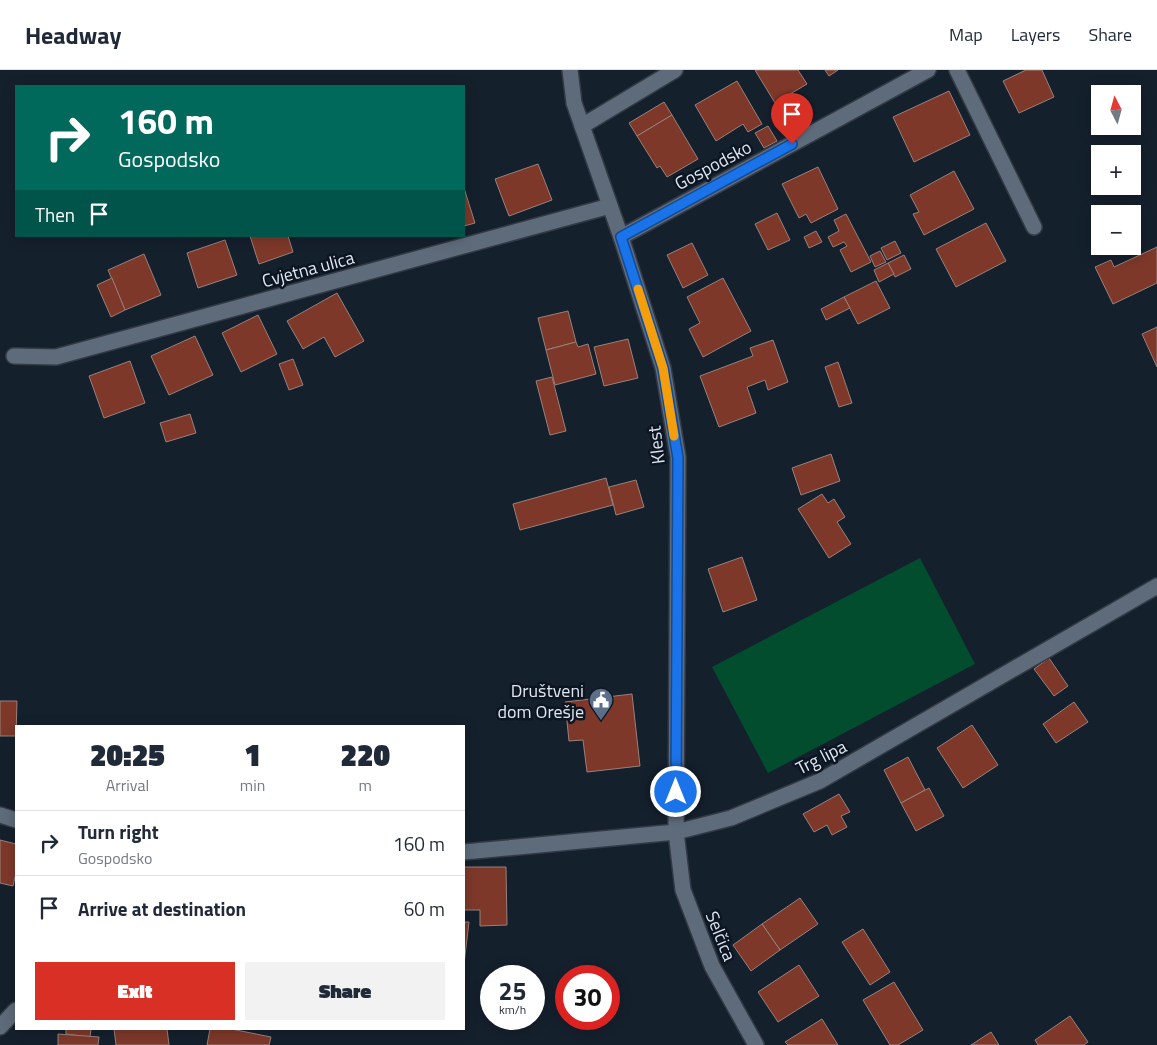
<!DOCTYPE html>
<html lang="en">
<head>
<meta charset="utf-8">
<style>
	body { margin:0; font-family:"Titillium Web",sans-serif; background:#f2f2f3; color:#1f2937; height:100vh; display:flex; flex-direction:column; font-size:19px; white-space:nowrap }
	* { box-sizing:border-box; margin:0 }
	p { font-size:16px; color:#747a83 }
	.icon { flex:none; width:28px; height:28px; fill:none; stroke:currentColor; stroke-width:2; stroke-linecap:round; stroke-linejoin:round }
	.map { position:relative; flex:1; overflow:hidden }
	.panel { position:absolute; left:15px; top:655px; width:450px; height:305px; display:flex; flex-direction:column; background:#fff; border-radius:0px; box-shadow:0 2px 12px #0003 }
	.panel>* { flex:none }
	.top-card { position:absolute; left:15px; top:15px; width:450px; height:152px; border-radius:0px; box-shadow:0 2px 12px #0003; background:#00695c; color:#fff; overflow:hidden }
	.needle { width:32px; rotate:354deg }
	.fabs { position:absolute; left:1091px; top:15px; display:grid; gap:10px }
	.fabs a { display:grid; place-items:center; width:50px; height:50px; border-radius:0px; background:#fff; box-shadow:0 2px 12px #0003; font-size:25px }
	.speed { position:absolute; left:480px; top:895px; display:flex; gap:10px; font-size:25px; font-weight:700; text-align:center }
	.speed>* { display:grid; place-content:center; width:65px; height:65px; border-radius:50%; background:#fff; box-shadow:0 2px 12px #0003; line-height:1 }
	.speed small { font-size:12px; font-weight:400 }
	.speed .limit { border:8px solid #d22; background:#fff; color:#111 }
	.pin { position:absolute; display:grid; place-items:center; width:42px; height:42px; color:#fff; margin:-51px -21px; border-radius:50% 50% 50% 0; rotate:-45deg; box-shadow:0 0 5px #0007 }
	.pin .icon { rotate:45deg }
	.me { position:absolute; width:55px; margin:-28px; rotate:0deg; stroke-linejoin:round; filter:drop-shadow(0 0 4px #0008) }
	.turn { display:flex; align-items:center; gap:18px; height:105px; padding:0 20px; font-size:22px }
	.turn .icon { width:65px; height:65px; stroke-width:2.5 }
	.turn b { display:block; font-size:35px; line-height:42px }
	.then { display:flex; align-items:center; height:48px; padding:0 20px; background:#0003; gap:10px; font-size:19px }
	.eta { display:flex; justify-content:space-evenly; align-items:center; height:85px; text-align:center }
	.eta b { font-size:30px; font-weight:800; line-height:35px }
	.cta { display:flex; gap:10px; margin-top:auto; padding:10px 20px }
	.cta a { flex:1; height:58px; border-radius:0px; background:#d93025; color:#fff; font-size:20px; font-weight:800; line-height:58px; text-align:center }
	.cta a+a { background:#f2f2f3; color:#1f2937 }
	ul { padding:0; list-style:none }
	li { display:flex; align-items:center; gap:15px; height:65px; padding:0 20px; border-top:1px solid #e0e1e3 }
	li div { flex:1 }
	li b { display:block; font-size:19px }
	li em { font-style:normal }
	header { display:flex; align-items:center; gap:30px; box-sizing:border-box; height:70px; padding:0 25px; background:#fff; border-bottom:1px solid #e0e1e3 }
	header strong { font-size:24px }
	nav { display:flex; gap:28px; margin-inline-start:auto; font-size:18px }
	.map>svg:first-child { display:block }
	.green { fill:#034d2f }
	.building { fill:#7d382a; stroke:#98817c }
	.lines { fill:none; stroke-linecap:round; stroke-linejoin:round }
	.street-casing { stroke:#333a45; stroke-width:18 }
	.street { stroke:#5e6b7b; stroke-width:15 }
	.route-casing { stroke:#114b97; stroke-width:12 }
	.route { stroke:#1a73e8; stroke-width:9 }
	.slow { stroke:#f59e0b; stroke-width:9 }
	.labels { text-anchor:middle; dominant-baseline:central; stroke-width:5; stroke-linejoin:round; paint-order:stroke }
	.street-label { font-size:18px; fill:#dfe6f0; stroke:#0c1623 }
	.poi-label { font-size:18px; fill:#dfe6f0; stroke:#0c1623; text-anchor:end }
</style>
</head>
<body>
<header>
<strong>Headway</strong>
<nav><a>Map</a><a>Layers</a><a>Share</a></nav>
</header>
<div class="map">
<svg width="1157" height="975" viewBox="0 0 1157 975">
	<rect width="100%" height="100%" fill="#15202d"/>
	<!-- green -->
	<path class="green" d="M 920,488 L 975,594 L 768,703 L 712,597 Z"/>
	<!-- building -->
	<g class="building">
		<path d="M 755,0 L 798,0 L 807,14 L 775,33 Z"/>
		<path d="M 825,0 L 838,0 L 829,6 Z"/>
		<path d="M 1026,0 L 1042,0 L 1054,27 L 1019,43 L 1003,11 Z"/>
		<path d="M 737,11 L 762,54 L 748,62 L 743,54 L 716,71 L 695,35 Z"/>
		<path d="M 949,21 L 970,65 L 914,92 L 893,47 Z"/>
		<path d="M 664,32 L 672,45 L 637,66 L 629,53 Z"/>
		<path d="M 672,45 L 698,89 L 667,107 L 660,96 L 657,98 L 637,66 Z"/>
		<path d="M 768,56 L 777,71 L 764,78 L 755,63 Z"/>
		<path d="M 538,94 L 552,130 L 509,146 L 495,109 Z"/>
		<path d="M 818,97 L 838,139 L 811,153 L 806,144 L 799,148 L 782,114 Z"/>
		<path d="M 954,101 L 974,139 L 924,165 L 913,144 L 919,142 L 910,125 Z"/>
		<path d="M 464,118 L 475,153 L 464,156 Z"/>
		<path d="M 777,143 L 790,170 L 768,180 L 755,154 Z"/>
		<path d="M 846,144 L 871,192 L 851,202 L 840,180 L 847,176 L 844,172 L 833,177 L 828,167 L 839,161 L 834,150 Z"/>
		<path d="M 986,153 L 1006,191 L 956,217 L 936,179 Z"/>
		<path d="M 816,161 L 822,172 L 809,178 L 804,167 Z"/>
		<path d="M 250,166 L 288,166 L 293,182 L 259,194 Z"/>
		<path d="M 225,170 L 237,205 L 198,218 L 187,183 Z"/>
		<path d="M 895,171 L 901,183 L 887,190 L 881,178 Z"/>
		<path d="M 692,173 L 708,205 L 683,218 L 667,185 Z"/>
		<path d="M 1157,177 L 1157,213 L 1113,234 L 1095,197 L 1111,190 L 1114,197 Z"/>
		<path d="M 880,181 L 886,192 L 875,197 L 870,186 Z"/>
		<path d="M 144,184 L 161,225 L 125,240 L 108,200 Z"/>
		<path d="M 904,185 L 911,199 L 895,207 L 888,193 Z"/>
		<path d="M 888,193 L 894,204 L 879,212 L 874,200 Z"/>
		<path d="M 112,208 L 125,240 L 111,247 L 97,215 Z"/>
		<path d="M 723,208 L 751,261 L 703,287 L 689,259 L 700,253 L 687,227 Z"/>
		<path d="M 876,211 L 890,238 L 858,254 L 844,227 Z"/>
		<path d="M 337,223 L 364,271 L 335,287 L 324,267 L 303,279 L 287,251 Z"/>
		<path d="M 844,227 L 850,238 L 826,250 L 821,239 Z"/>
		<path d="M 568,241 L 576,272 L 546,280 L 538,248 Z"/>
		<path d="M 258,245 L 277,284 L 241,302 L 222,263 Z"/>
		<path d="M 1157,257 L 1157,297 L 1142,264 Z"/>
		<path d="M 195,266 L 213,305 L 169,325 L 151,286 Z"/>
		<path d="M 628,269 L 638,308 L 604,316 L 594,277 Z"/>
		<path d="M 773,270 L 788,312 L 768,320 L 765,310 L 747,317 L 756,343 L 719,357 L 700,306 L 753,286 L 750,278 Z"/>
		<path d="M 576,272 L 578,277 L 588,274 L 596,304 L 555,315 L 546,280 Z"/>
		<path d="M 293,289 L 303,315 L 289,320 L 279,294 Z"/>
		<path d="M 130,291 L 145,333 L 104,348 L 89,306 Z"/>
		<path d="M 838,292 L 852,333 L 839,337 L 825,297 Z"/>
		<path d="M 552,307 L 566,361 L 550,365 L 536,311 Z"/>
		<path d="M 190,344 L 196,363 L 166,372 L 160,353 Z"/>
		<path d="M 831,384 L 840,411 L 801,425 L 792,398 Z"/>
		<path d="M 606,408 L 613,435 L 520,460 L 513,434 Z"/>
		<path d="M 636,410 L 644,437 L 616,445 L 609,417 Z"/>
		<path d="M 822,424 L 828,433 L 834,429 L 845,447 L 837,452 L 851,474 L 829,488 L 798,439 Z"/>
		<path d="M 742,487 L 757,530 L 723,542 L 708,499 Z"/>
		<path d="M 1049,588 L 1068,616 L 1054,626 L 1034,599 Z"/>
		<path d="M 632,624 L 640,696 L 587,702 L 583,670 L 569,671 L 565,632 Z"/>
		<path d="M 0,631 L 17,631 L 16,666 L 0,666 Z"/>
		<path d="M 1074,632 L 1088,652 L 1056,673 L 1043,654 Z"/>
		<path d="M 972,655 L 998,695 L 963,718 L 937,678 Z"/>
		<path d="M 908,687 L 925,720 L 901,733 L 884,700 Z"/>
		<path d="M 929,718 L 944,746 L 916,761 L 901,733 Z"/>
		<path d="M 839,724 L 850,742 L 841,746 L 847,757 L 832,765 L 827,755 L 814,762 L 803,744 Z"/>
		<path d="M 0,770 L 16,774 L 16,803 L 13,816 L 0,813 Z"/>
		<path d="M 464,797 L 506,797 L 507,855 L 480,856 L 480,840 L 464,840 Z"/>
		<path d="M 800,828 L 818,854 L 780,880 L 762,854 Z"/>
		<path d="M 464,852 L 469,852 L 464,894 Z"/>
		<path d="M 762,854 L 780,880 L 751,901 L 733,875 Z"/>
		<path d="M 863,859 L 890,902 L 870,915 L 842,872 Z"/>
		<path d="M 799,895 L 819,926 L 778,952 L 758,922 Z"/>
		<path d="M 894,912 L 923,960 L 898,975 L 890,975 L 863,930 Z"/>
		<path d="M 1070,946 L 1088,972 L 1084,975 L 1038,975 L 1035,970 Z"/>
		<path d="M 822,949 L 838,975 L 788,975 L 785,972 Z"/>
		<path d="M 66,959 L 91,959 L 90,967 L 66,964 Z"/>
		<path d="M 114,959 L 167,959 L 169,975 L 116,975 Z"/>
		<path d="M 210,959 L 231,959 L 271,967 L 269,975 L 207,975 Z"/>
		<path d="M 991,962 L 999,975 L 971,975 Z"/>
		<path d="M 58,964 L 99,967 L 98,975 L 58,975 Z"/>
	</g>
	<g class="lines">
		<defs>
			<g id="street">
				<path d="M 570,0 L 574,33 L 621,167 L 663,298 L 678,387 L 676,762 L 683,820 L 712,896 L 756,975"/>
				<path d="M 957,0 L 1034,157"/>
				<path d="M 582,56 L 675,0"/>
				<path d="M 621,167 L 928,0"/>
				<path d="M 14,286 L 56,287 L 610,136"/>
				<path d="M 0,745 L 16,750"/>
				<path d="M 464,782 L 676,762 L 731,748 L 820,711 L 1157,516"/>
				<path d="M 0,957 L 16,940"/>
			</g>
		</defs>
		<!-- street casing -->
		<use href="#street" class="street-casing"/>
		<!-- street -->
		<use href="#street" class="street"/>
	</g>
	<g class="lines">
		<defs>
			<path id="route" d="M 676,722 L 678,388 L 663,298 L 621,167 L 792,74"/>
		</defs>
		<!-- route casing -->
		<use href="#route" class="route-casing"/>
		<!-- route -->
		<use href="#route" class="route"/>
		<!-- slow -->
		<path class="slow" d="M 638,219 L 663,298 L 674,366"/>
	</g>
	<!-- icons -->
	<defs>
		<symbol id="civic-pin" viewBox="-11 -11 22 30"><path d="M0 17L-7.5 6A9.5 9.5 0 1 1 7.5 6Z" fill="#5c6f8a" stroke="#0c1623"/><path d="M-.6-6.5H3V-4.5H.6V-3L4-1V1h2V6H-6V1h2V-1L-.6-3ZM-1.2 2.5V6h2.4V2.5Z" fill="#fff"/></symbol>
	</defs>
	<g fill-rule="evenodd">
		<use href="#civic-pin" x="587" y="616" width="28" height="38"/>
	</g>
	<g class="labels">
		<!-- street labels -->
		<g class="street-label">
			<text transform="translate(713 95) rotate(-28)">Gospodsko</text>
			<text transform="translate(308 199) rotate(-15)">Cvjetna ulica</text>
			<text transform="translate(656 375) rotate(-97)">Klest</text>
			<text transform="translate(821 687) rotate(-27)">Trg lipa</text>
			<text transform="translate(721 866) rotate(68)">Selčica</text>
		</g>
		<!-- poi labels -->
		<g class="poi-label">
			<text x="584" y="620">Društveni<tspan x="584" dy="21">dom Orešje</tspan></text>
		</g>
	</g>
</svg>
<div class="fabs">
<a><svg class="needle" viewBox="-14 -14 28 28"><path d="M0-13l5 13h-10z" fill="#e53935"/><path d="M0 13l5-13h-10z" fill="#747a83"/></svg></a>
<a>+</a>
<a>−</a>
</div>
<div class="speed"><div>25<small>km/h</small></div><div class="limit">30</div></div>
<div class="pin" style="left:792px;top:74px;background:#d93025"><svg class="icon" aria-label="arrive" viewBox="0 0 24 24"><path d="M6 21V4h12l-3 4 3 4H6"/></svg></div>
<svg class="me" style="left:676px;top:722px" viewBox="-20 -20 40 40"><circle r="17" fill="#1a73e8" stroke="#fff" stroke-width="3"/><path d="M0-11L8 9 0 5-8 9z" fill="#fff"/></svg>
<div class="top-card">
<div class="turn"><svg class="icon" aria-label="right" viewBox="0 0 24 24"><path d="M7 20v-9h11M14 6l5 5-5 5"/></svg><div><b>160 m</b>Gospodsko</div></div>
<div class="then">Then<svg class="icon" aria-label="arrive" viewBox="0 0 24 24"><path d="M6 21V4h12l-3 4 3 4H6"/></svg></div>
</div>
<section class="panel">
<div class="eta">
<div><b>20:25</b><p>Arrival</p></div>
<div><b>1</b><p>min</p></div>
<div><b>220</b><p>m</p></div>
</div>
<ul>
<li><svg class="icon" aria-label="right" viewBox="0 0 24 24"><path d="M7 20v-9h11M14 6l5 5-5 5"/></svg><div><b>Turn right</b><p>Gospodsko</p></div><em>160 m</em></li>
<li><svg class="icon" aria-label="arrive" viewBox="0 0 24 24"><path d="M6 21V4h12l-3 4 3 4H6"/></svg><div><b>Arrive at destination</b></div><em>60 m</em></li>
</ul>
<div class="cta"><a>Exit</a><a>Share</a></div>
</section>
</div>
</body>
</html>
